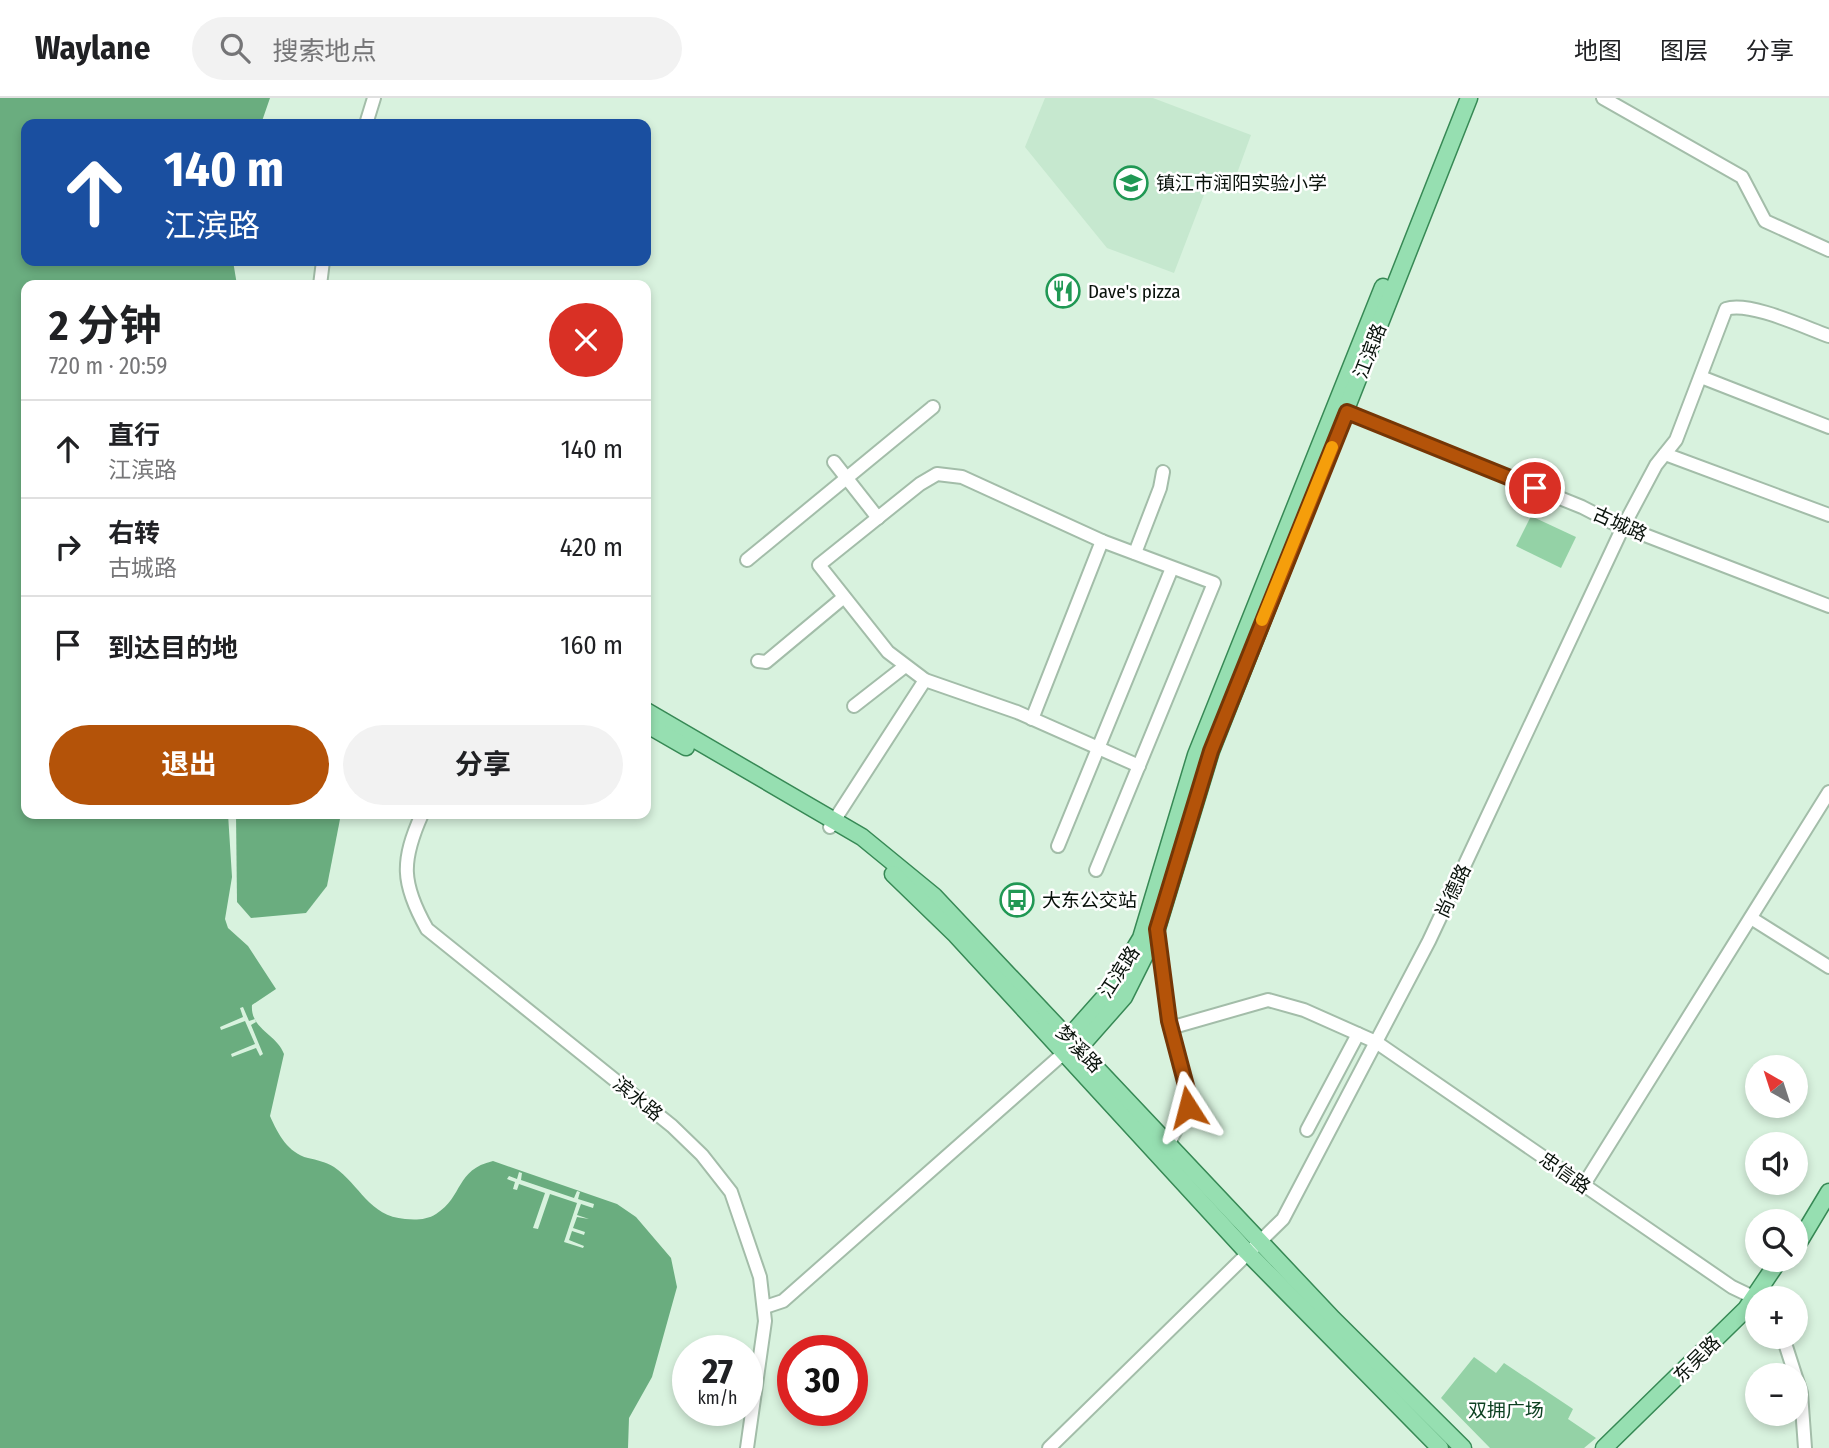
<!DOCTYPE html>
<html lang="zh">
<head>
<meta charset="utf-8">
<style>
	body { margin:0; font-family:"Fira Sans Condensed","Noto Sans SC",sans-serif; background:#f2f2f2; color:#202124; height:100vh; display:flex; flex-direction:column; font-size:26px; white-space:nowrap }
	* { box-sizing:border-box; margin:0 }
	p { font-size:23px; color:#757577 }
	.icon { flex:none; width:38px; height:38px; fill:none; stroke:currentColor; stroke-width:2; stroke-linecap:round; stroke-linejoin:round }
	.map { position:relative; flex:1; overflow:hidden }
	.panel { position:absolute; left:21px; top:182px; width:630px; height:539px; display:flex; flex-direction:column; background:#fff; border-radius:14px; box-shadow:0 4px 10px #0003 }
	.panel>* { flex:none }
	.top-card { position:absolute; left:21px; top:21px; width:630px; height:147px; border-radius:14px; box-shadow:0 4px 10px #0003; background:#1a4fa0; color:#fff; overflow:hidden }
	.needle { width:46px; rotate:321deg }
	.fabs { position:absolute; left:1745px; top:957px; display:grid; gap:14px }
	.fabs a { display:grid; place-items:center; width:63px; height:63px; border-radius:50%; background:#fff; box-shadow:0 4px 10px #0003; font-size:35px }
	.speed { position:absolute; left:672px; top:1237px; display:flex; gap:14px; font-size:35px; font-weight:700; text-align:center }
	.speed>* { display:grid; place-content:center; width:91px; height:91px; border-radius:50%; background:#fff; box-shadow:0 4px 10px #0003; line-height:1 }
	.speed small { font-size:18px; font-weight:400 }
	.speed .limit { border:10px solid #d22; background:#fff; color:#111 }
	.pin { position:absolute; display:grid; place-items:center; width:60px; height:60px; color:#fff; margin:-30px; border:4px solid #fff; border-radius:50%; box-shadow:0 2px 7px #0007 }
	.me { position:absolute; width:77px; margin:-38px; rotate:351deg; stroke-linejoin:round; filter:drop-shadow(0 0 5px #0008) }
	.turn { display:flex; align-items:center; gap:24px; height:147px; padding:0 28px; font-size:32px }
	.turn .icon { width:91px; height:91px; stroke-width:2.5 }
	.turn b { display:block; font-size:49px; line-height:60px }
	.round { display:grid; place-items:center; flex:none; width:74px; height:74px; border-radius:37px; background:#f2f2f2 }
	.overview { display:flex; align-items:center; justify-content:space-between; height:119px; padding:0 28px }
	h1 { font-size:42px; font-weight:700; line-height:52px }
	.primary-button { display:flex; gap:14px; margin-top:auto; padding:14px 28px }
	.primary-button a { flex:1; height:80px; border-radius:42px; background:#b45309; color:#fff; font-size:28px; font-weight:700; line-height:80px; text-align:center }
	.primary-button a+a { background:#f2f2f2; color:#202124 }
	ul { padding:0; list-style:none }
	li { display:flex; align-items:center; gap:21px; height:98px; padding:0 28px; border-top:2px solid #e0e0e0 }
	li div { flex:1 }
	li b { display:block; font-size:26px }
	li em { font-style:normal }
	header { display:flex; align-items:center; gap:42px; box-sizing:border-box; height:98px; padding:0 35px; background:#fff; border-bottom:2px solid #e0e0e0 }
	header strong { font-size:33px }
	nav { display:flex; gap:38px; margin-inline-start:auto; font-size:24px }
	.search { width:490px; height:63px; background:#f2f2f2; display:flex; align-items:center; gap:18px; box-sizing:border-box; padding:0 24px; border-radius:38px; color:#757577; font-size:26px }
	.map>svg:first-child { display:block }
	.built { fill:#c6e8cf }
	.green { fill:#94d2a6 }
	.water { fill:#6aad7f }
	.pier { fill:#d8f2de }
	.lines { fill:none; stroke-linecap:round; stroke-linejoin:round }
	.minor-casing { stroke:#a3bda9; stroke-width:16 }
	.major-casing { stroke:#378955; stroke-width:19 }
	.minor { stroke:#fff; stroke-width:12 }
	.major { stroke:#96dfb1; stroke-width:16 }
	.route-casing { stroke:#753606; stroke-width:18 }
	.route { stroke:#b45309; stroke-width:12 }
	.slow { stroke:#f59e0b; stroke-width:12 }
	.labels { text-anchor:middle; dominant-baseline:central; stroke-width:5; stroke-linejoin:round; paint-order:stroke }
	.poi-label { font-size:19px; fill:#09120b; stroke:#fff; text-anchor:start }
	.street-label { font-size:19px; fill:#09120b; stroke:#fff }
	.park-label { font-size:19px; fill:#0d4122; stroke:#fff }
</style>
</head>
<body>
<header>
<strong>Waylane</strong>
<div class="search"><svg class="icon" aria-label="search" viewBox="0 0 24 24"><circle cx="10" cy="10" r="6"/><path d="M15 15l6 6"/></svg>搜索地点</div>
<nav><a>地图</a><a>图层</a><a>分享</a></nav>
</header>
<div class="map">
<svg width="1829" height="1350" viewBox="0 0 1829 1350">
	<rect width="100%" height="100%" fill="#d8f2de"/>
	<!-- built -->
	<path class="built" d="M 1045,0 L 1153,0 L 1251,37 L 1232,89 L 1210,81 L 1174,175 L 1107,150 L 1025,49 Z"/>
	<!-- green -->
	<g class="green">
		<path d="M 1531,418 L 1576,439 L 1561,470 L 1516,448 Z"/>
		<path d="M 1474,1259 L 1496,1275 L 1504,1265 L 1573,1311 L 1568,1321 L 1596,1340 L 1584,1350 L 1490,1350 L 1441,1300 Z"/>
	</g>
	<!-- water -->
	<g class="water">
		<path d="M 0,0 L 270,0 L 261,26 L 26,26 L 26,163 L 233,163 L 237,187 L 26,187 L 26,716 L 228,716 L 232,779 L 225,821 L 228,830 L 248,848 L 276,891 L 252,907 C 250,931 277,936 284,956 L 270,1018 C 278,1036 288,1055 308,1060 C 317,1062 326,1064 334,1069 C 360,1087 369,1118 405,1121 C 415,1122 427,1122 436,1116 C 464,1098 455,1072 493,1063 L 617,1106 L 636,1119 L 671,1160 L 677,1189 L 652,1279 L 629,1320 L 628,1350 L 0,1350 Z"/>
		<path d="M 236,716 L 341,716 L 327,788 L 306,815 L 251,820 L 237,804 Z"/>
	</g>
	<!-- pier -->
	<g class="pier">
		<path d="M 243,909 L 249,923 L 255,921 L 256,924 L 251,927 L 263,956 L 260,958 L 256,950 L 232,959 L 231,956 L 255,946 L 245,923 L 221,932 L 220,929 L 243,919 L 240,910 Z"/>
		<path d="M 519,1074 L 522,1075 L 521,1082 L 574,1100 L 577,1093 L 580,1094 L 578,1101 L 594,1106 L 593,1110 L 581,1106 L 577,1117 L 589,1121 L 577,1119 L 573,1130 L 585,1134 L 584,1137 L 572,1133 L 569,1142 L 584,1148 L 583,1150 L 564,1144 L 577,1105 L 550,1096 L 538,1131 L 533,1130 L 545,1095 L 519,1086 L 517,1092 L 513,1091 L 515,1084 L 507,1081 L 509,1078 L 517,1081 Z"/>
	</g>
	<g class="lines">
		<defs>
			<g id="minor">
				<path d="M 1603,0 L 1742,79 L 1765,123 L 1829,152"/>
				<path d="M 366,26 L 374,0"/>
				<path d="M 320,187 L 323,163"/>
				<path d="M 1701,279 L 1829,329"/>
				<path d="M 1340,311 L 1582,409 L 1611,424 L 1829,508"/>
				<path d="M 1665,356 L 1829,417"/>
				<path d="M 834,364 L 878,420"/>
				<path d="M 1102,443 L 962,379 L 937,376 L 920,386 L 819,467 L 888,554 L 925,582 L 1017,614 L 1139,668"/>
				<path d="M 1135,455 L 1160,390 L 1163,374"/>
				<path d="M 747,462 L 933,309"/>
				<path d="M 758,563 L 766,564 L 844,499"/>
				<path d="M 854,608 L 904,569"/>
				<path d="M 1032,621 L 1102,443 L 1214,485 L 1096,772"/>
				<path d="M 422,716 C 401,763 401,785 427,831 L 672,1028 L 702,1057 L 731,1094 L 760,1179 L 765,1223 L 747,1350"/>
				<path d="M 830,729 L 925,582"/>
				<path d="M 1058,748 L 1172,470"/>
				<path d="M 1751,820 L 1829,869"/>
				<path d="M 1157,833 L 1169,923 L 1189,999 L 1188,1009 L 1169,1045"/>
				<path d="M 1170,930 L 1268,902 L 1304,912 L 1376,944 L 1732,1189 L 1757,1201"/>
				<path d="M 1307,1032 L 1358,936"/>
				<path d="M 1583,1088 L 1829,694"/>
				<path d="M 765,1209 L 783,1203 L 1065,954"/>
				<path d="M 1783,1239 L 1801,1295 L 1805,1350"/>
				<path d="M 1049,1350 L 1283,1121 L 1429,843 L 1623,429 L 1656,367 L 1676,342 L 1726,211 C 1749,203 1804,229 1829,238"/>
			</g>
			<g id="major">
				<path d="M 646,613 L 862,739 L 934,798 L 1333,1221 L 1463,1350"/>
				<path d="M 646,626 L 686,649"/>
				<path d="M 893,776 L 956,837 L 1247,1154 L 1440,1350"/>
				<path d="M 1066,948 L 1069,939 L 1108,895 L 1141,840 L 1196,657 L 1383,189"/>
				<path d="M 1070,952 L 1079,950 L 1124,899 L 1155,837 L 1211,653 L 1469,0"/>
				<path d="M 1796,1149 L 1829,1094"/>
				<path d="M 1604,1350 L 1746,1211 L 1779,1162"/>
			</g>
		</defs>
		<!-- minor casing -->
		<use href="#minor" class="minor-casing"/>
		<!-- major casing -->
		<use href="#major" class="major-casing"/>
		<!-- minor -->
		<use href="#minor" class="minor"/>
		<!-- major -->
		<use href="#major" class="major"/>
	</g>
	<g class="lines">
		<defs>
			<path id="route" d="M 1188,1009 L 1189,999 L 1169,923 L 1157,831 L 1211,653 L 1347,314 L 1535,390"/>
		</defs>
		<!-- route casing -->
		<use href="#route" class="route-casing"/>
		<!-- route -->
		<use href="#route" class="route"/>
		<!-- slow -->
		<path class="slow" d="M 1262,522 L 1332,349"/>
	</g>
	<!-- icons -->
	<defs>
		<symbol id="school-ring" viewBox="-11 -11 22 22"><circle r="9.5" fill="#fff" stroke="#209854" stroke-width="1.5"/><path d="M0-5L7-2L0 1L-7-2ZM-4 1L0 2.5L4 1V4Q0 6-4 4Z" fill="#209854"/></symbol>
		<symbol id="restaurant-ring" viewBox="-11 -11 22 22"><circle r="9.5" fill="#fff" stroke="#209854" stroke-width="1.5"/><path d="M-5-6h1v4h1v-4h1v4h1v-4h1v5L-1.5 .5V6h-2V.5L-5-1ZM5-6V6H3V1.5H1.5Q1.5-4 5-6Z" fill="#209854"/></symbol>
		<symbol id="bus-ring" viewBox="-11 -11 22 22"><circle r="9.5" fill="#fff" stroke="#209854" stroke-width="1.5"/><path d="M-5-6H5V4H4V6H2V4H-2V6H-4V4H-5ZM-3.5-4V0h7V-4ZM-3.5 1.2v1.5H-2V1.2ZM2 1.2v1.5H3.5V1.2Z" fill="#209854"/></symbol>
	</defs>
	<g fill-rule="evenodd">
		<use href="#school-ring" x="1112" y="66" width="38" height="38"/>
		<use href="#restaurant-ring" x="1044" y="174" width="38" height="38"/>
		<use href="#bus-ring" x="998" y="783" width="38" height="38"/>
	</g>
	<g class="labels">
		<!-- poi labels -->
		<g class="poi-label">
			<text x="1156" y="85">镇江市润阳实验小学</text>
			<text x="1088" y="193">Dave's pizza</text>
			<text x="1042" y="802">大东公交站</text>
		</g>
		<!-- street labels -->
		<g class="street-label">
			<text transform="translate(1370 253) rotate(-69)">江滨路</text>
			<text transform="translate(1620 426) rotate(24)">古城路</text>
			<text transform="translate(1453 793) rotate(-65)">尚德路</text>
			<text transform="translate(1119 874) rotate(-57)">江滨路</text>
			<text transform="translate(1079 951) rotate(46)">梦溪路</text>
			<text transform="translate(638 1001) rotate(39)">滨水路</text>
			<text transform="translate(1565 1075) rotate(35)">忠信路</text>
			<text transform="translate(1697 1261) rotate(-45)">东吴路</text>
		</g>
		<!-- park labels -->
		<g class="park-label">
			<text x="1506" y="1312">双拥广场</text>
		</g>
	</g>
</svg>
<div class="fabs">
<a><svg class="needle" viewBox="-14 -14 28 28"><path d="M0-13l5 13h-10z" fill="#e53935"/><path d="M0 13l5-13h-10z" fill="#757577"/></svg></a>
<a><svg class="icon" aria-label="sound" viewBox="0 0 24 24"><path d="M4 9h4l5-4v14l-5-4H4zM17 9q2 3 0 6"/></svg></a>
<a><svg class="icon" aria-label="search" viewBox="0 0 24 24"><circle cx="10" cy="10" r="6"/><path d="M15 15l6 6"/></svg></a>
<a>+</a>
<a>−</a>
</div>
<div class="speed"><div>27<small>km/h</small></div><div class="limit">30</div></div>
<div class="pin" style="left:1535px;top:390px;background:#d93025"><svg class="icon" aria-label="arrive" viewBox="0 0 24 24"><path d="M6 21V4h12l-3 4 3 4H6"/></svg></div>
<svg class="me" style="left:1188px;top:1009px" viewBox="-20 -20 40 40"><path d="M0-17L14 15 0 8-14 15z" fill="#b45309" stroke="#fff" stroke-width="4"/></svg>
<div class="top-card">
<div class="turn"><svg class="icon" aria-label="ahead" viewBox="0 0 24 24"><path d="M12 20V5M6 11l6-6 6 6"/></svg><div><b>140 m</b>江滨路</div></div>
</div>
<section class="panel">
<div class="overview"><div><h1>2 分钟</h1><p>720 m · 20:59</p></div><a class="round" style="background:#d93025;color:#fff"><svg class="icon" aria-label="close" viewBox="0 0 24 24"><path d="M6 6l12 12M18 6L6 18"/></svg></a></div>
<ul>
<li><svg class="icon" aria-label="ahead" viewBox="0 0 24 24"><path d="M12 20V5M6 11l6-6 6 6"/></svg><div><b>直行</b><p>江滨路</p></div><em>140 m</em></li>
<li><svg class="icon" aria-label="right" viewBox="0 0 24 24"><path d="M7 20v-9h11M14 6l5 5-5 5"/></svg><div><b>右转</b><p>古城路</p></div><em>420 m</em></li>
<li><svg class="icon" aria-label="arrive" viewBox="0 0 24 24"><path d="M6 21V4h12l-3 4 3 4H6"/></svg><div><b>到达目的地</b></div><em>160 m</em></li>
</ul>
<div class="primary-button"><a>退出</a><a>分享</a></div>
</section>
</div>
</body>
</html>
